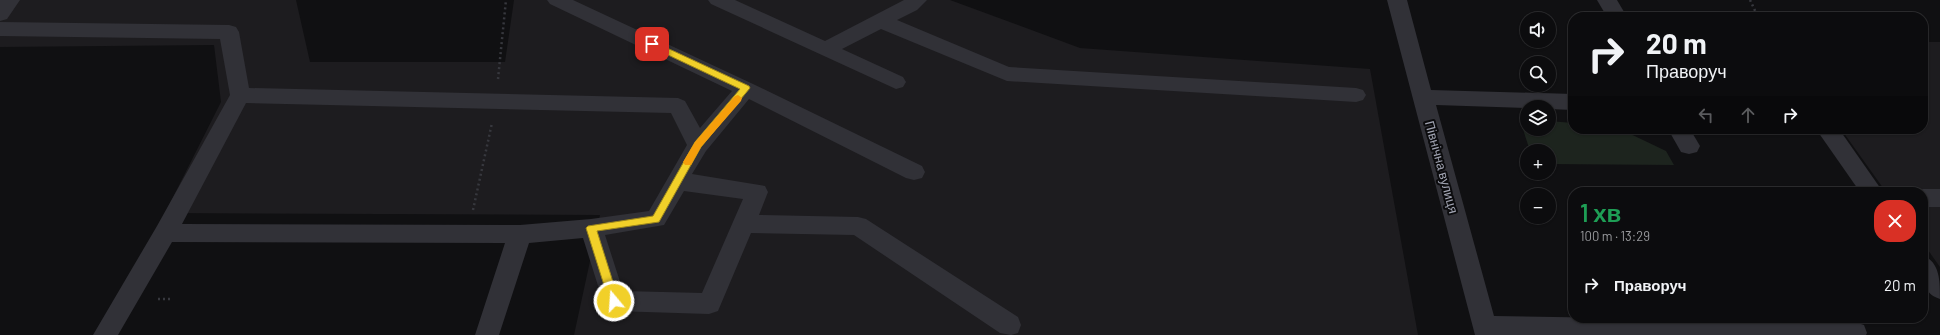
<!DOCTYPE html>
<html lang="uk">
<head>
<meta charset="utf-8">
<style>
	body { margin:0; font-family:Barlow,sans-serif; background:#1a1a1c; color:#f1f3f6; height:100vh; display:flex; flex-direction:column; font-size:15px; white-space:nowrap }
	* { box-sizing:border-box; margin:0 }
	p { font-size:13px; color:#9a9b9e }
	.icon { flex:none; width:22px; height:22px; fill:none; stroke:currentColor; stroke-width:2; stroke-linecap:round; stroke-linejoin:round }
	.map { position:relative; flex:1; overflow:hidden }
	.drawer { position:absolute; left:1568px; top:187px; width:360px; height:136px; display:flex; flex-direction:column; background:#0c0c0e; border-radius:16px; box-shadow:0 1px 3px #0004,0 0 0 1px #2c2c2e }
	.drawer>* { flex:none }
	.hud { position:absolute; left:1568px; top:12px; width:360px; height:122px; border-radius:16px; box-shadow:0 1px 3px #0004,0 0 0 1px #2c2c2e; background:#0c0c0e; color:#f1f3f6; overflow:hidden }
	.buttons { position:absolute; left:1520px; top:12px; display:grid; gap:8px }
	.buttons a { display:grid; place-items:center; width:36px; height:36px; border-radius:50%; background:#0c0c0e; box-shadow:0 1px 3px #0004,0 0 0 1px #2c2c2e; font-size:20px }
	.pin { position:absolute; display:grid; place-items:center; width:34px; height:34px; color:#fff; margin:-17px; border-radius:8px; box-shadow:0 2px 6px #0006 }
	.me { position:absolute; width:44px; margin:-22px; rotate:342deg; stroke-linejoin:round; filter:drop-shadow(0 0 3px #0008) }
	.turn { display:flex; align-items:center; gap:14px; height:84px; padding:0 12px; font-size:18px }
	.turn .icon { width:52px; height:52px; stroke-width:2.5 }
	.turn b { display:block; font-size:28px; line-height:34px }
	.lanes { display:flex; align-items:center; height:38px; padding:0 12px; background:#0003; justify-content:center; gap:20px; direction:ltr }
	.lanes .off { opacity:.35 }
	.round { display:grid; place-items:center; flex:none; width:42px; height:42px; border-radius:16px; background:#1a1a1c }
	.summary { display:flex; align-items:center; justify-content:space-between; height:68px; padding:0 12px }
	h1 { font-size:24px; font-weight:600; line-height:30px; color:#1e9e55 }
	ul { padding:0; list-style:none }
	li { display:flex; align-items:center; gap:12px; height:60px; padding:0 12px }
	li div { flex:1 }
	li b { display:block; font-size:15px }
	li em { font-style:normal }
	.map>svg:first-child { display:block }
	.built { fill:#1d1c1f }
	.green { fill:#1d241e }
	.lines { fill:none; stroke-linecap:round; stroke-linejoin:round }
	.path { stroke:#37383e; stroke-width:2.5; stroke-dasharray:2 3; stroke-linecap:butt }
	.minor { fill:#313137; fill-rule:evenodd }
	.route { fill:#f1d029; stroke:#9d871b }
	.slow { fill:#f59e0b }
	.labels { text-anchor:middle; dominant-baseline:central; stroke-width:4; stroke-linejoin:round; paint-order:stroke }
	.street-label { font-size:13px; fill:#a1a4b2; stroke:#0b0b0d }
</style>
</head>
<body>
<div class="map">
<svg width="1940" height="335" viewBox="0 0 1940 335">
	<rect width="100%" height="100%" fill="#101012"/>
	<!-- built -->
	<g class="built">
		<path d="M 0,0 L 296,0 L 310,62 L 505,62 L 514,0 L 950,0 L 1080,48 L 1370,69 L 1418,335 L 574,335 L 600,215 L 165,213 L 221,102 L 214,45 L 0,47 Z"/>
		<path d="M 1923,42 L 1940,42 L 1940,267 L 1923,243 L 1923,192 L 1886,192 L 1841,129 L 1923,129 Z"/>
	</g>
	<!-- green -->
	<path class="green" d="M 1520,120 L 1527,120 L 1527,129 L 1549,129 L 1549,121 L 1573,123 L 1573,129 L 1620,129 L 1666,151 L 1674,165 L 1549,164 L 1549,151 L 1530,151 Z"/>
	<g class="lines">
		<!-- path -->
		<g class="path">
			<path d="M 1750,0 L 1758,17"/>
			<path d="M 498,79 L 506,0"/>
			<path d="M 473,210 L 492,123"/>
			<path d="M 158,299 L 173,299"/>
		</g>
		<!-- minor -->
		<g class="minor">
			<path d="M 0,0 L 20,0 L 7,19 L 0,21 Z"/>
			<path d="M 547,0 L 573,0 L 753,84 L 922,166 L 925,172 L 922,178 L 914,180 L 906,178 L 749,99 L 706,151 L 692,174 L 765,186 L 768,192 L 759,215 L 858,217 L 866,219 L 1018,317 L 1021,325 L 1018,333 L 1011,335 L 1000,333 L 854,235 L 751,233 L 718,311 L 709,314 L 614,311 L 605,308 L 583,238 L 529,243 L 499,335 L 475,335 L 505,243 L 172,242 L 118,335 L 93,335 L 157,226 L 230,95 L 220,39 L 0,36 L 0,22 L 229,25 L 236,27 L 239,32 L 249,88 L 678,98 L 685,101 L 700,128 L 732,91 L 550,4 ZM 246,103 L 671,113 L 687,145 L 649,211 L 591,219 L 520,225 L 182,224 ZM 684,191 L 743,199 L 702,293 L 623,291 L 605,235 L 664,225 Z"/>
			<path d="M 708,0 L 735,0 L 825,41 L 904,0 L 927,0 L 917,10 L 897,20 L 1009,67 L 1356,88 L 1363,90 L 1366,95 L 1363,100 L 1356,102 L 1007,81 L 881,29 L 842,49 L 903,77 L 906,82 L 903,87 L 896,89 L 711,4 Z"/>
			<path d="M 1387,0 L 1407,0 L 1431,90 L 1573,94 L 1573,110 L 1549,109 L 1549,107 L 1527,108 L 1436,105 L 1494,316 L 1855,322 L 1864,325 L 1867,333 L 1866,335 L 1475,335 Z"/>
			<path d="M 1597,0 L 1617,0 L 1627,17 L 1607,17 Z"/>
			<path d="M 1668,129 L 1690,129 L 1700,146 L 1697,152 L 1689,154 L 1681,152 Z"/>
			<path d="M 1816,129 L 1839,129 L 1883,192 L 1860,192 Z"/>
			<path d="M 1923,189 L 1940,189 L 1940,207 L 1923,207 L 1923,192 L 1915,192 Z"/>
			<path d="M 1923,255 C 1940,263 1940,280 1940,299 C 1919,292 1923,274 1923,255 Z"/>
		</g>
	</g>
	<!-- route -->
	<path class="route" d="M 652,41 L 749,86 L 750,88 L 701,147 L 659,222 L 597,231 L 619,301 L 614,305 L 609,301 L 586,228 L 588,226 L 653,216 L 695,142 L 740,89 L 649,46 L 649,42 Z"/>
	<!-- slow -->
	<path class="slow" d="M 738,95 L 742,98 L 741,101 L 701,147 L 691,165 L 685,165 L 683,162 L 695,142 L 735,96 Z"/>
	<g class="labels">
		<!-- street labels -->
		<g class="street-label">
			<text transform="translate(1442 167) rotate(75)">Північна вулиця</text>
		</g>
	</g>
</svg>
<div class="buttons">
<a><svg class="icon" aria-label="sound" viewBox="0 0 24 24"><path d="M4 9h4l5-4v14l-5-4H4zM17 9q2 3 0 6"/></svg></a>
<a><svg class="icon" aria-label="search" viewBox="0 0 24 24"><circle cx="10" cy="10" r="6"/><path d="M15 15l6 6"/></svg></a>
<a><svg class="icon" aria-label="layers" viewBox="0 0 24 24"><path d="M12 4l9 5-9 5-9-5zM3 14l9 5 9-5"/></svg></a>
<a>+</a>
<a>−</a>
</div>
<div class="pin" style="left:652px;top:44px;background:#d93025"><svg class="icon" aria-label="arrive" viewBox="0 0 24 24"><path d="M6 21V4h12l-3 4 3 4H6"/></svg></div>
<svg class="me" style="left:614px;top:301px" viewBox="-20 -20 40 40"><circle r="17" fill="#f1d029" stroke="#fff" stroke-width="3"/><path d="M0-11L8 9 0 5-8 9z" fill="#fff"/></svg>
<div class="hud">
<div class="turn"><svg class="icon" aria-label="right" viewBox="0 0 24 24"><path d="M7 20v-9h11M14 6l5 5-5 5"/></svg><div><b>20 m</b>Праворуч</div></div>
<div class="lanes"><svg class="icon off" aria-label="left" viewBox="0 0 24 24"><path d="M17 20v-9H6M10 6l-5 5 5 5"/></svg><svg class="icon off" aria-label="ahead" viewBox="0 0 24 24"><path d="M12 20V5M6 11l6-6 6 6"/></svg><svg class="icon" aria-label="right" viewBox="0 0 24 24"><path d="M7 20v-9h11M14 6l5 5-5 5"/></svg></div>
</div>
<section class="drawer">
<div class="summary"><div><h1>1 хв</h1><p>100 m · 13:29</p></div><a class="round" style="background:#d93025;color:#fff"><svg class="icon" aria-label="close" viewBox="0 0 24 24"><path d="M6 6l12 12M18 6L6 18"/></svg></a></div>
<ul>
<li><svg class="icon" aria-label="right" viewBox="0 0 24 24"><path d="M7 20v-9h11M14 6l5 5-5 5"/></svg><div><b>Праворуч</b></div><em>20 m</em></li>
</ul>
</section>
</div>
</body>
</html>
